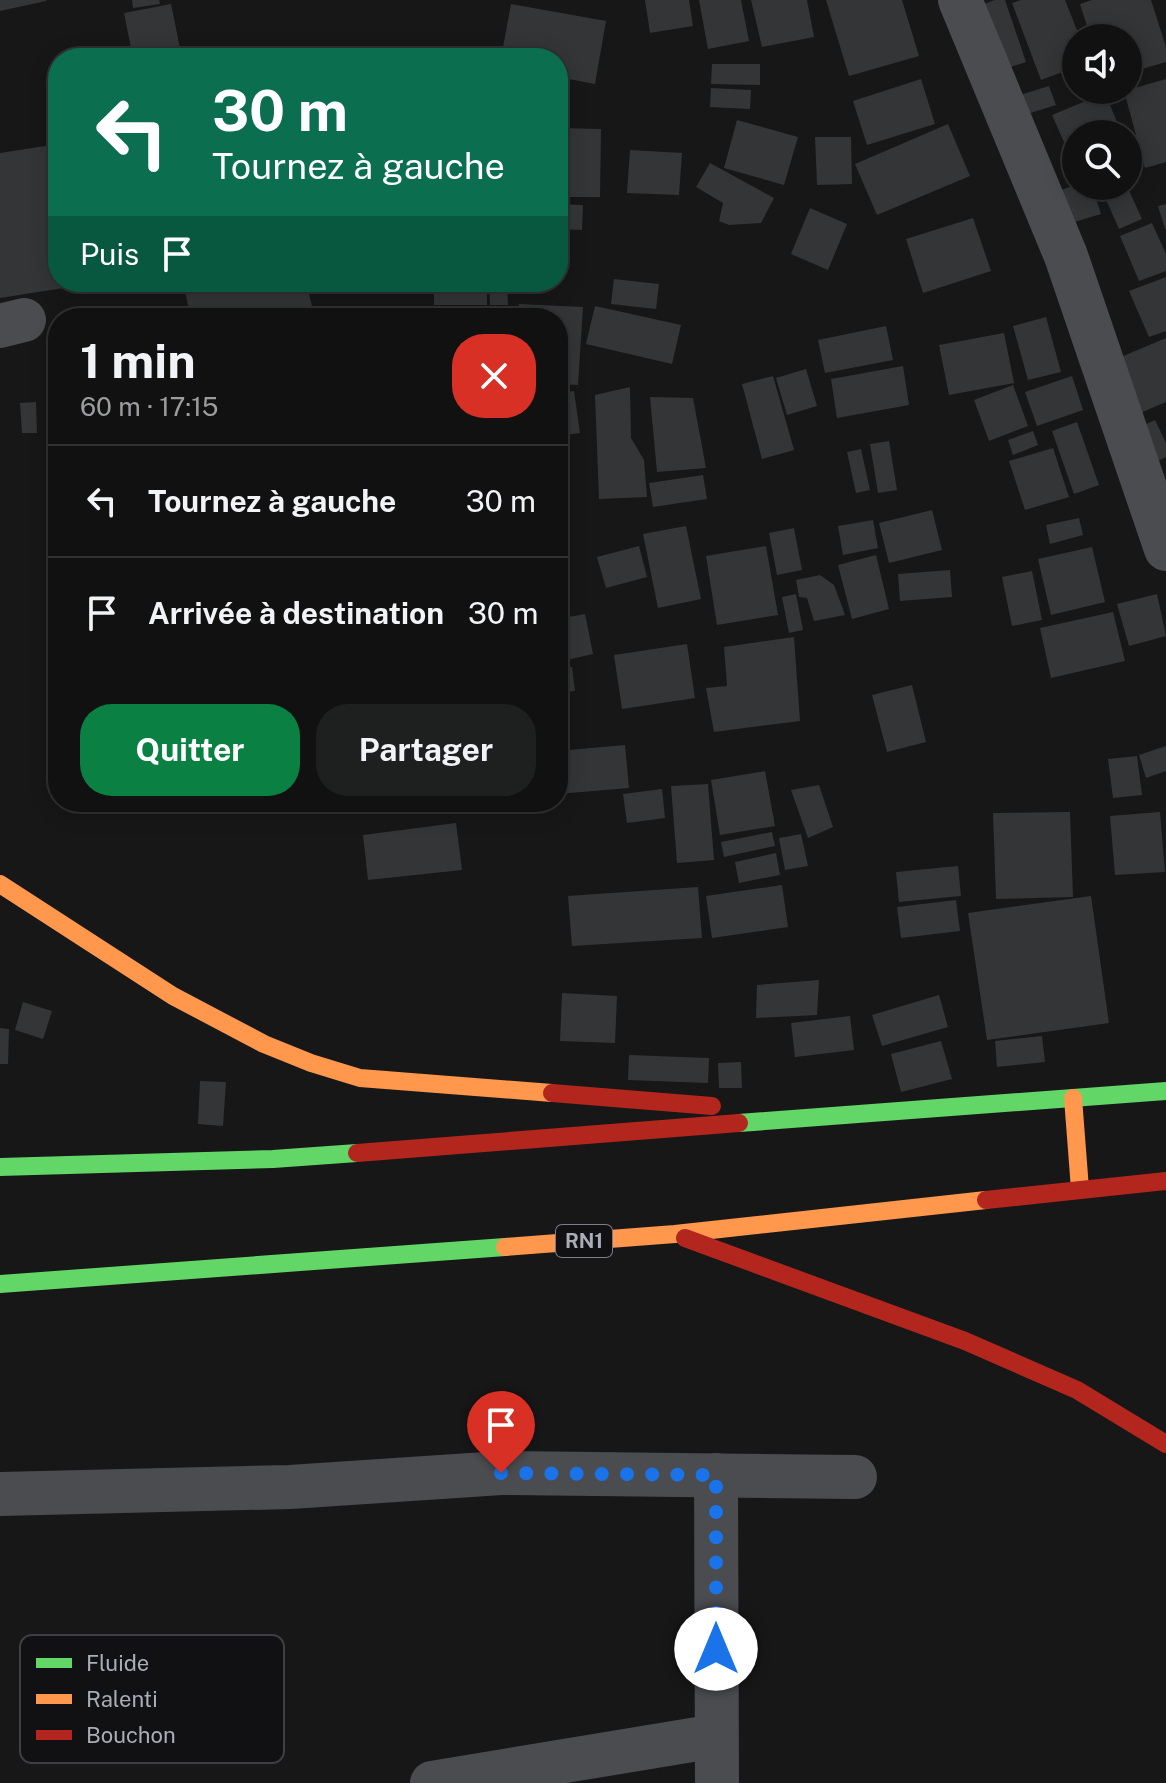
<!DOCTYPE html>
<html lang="fr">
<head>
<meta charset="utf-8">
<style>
	body { margin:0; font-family:"Public Sans",sans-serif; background:#1e1f1f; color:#f1f3f6; height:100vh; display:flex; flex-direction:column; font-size:30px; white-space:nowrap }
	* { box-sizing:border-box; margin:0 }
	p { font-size:26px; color:#9c9d9f }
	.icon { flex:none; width:44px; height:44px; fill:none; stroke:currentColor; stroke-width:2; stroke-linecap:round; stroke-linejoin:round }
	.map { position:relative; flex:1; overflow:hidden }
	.sheet { position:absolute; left:48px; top:308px; width:520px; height:504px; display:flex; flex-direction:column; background:#111; border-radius:32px; box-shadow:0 4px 20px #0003,0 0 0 2px #303131 }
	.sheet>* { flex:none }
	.top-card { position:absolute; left:48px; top:48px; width:520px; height:244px; border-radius:32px; box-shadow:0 4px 20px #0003,0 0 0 2px #303131; background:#0b6e4f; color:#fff; overflow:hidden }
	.tools { position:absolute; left:1062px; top:24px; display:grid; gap:16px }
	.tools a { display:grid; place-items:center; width:80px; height:80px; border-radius:50%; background:#111; box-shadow:0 4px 20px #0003,0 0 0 2px #303131; font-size:40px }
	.pin { position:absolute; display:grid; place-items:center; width:68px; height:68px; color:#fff; margin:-82px -34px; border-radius:50% 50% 50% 0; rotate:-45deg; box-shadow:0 0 8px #0007 }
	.pin .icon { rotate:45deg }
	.me { position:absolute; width:88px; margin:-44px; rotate:0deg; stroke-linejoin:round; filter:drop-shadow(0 0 6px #0008) }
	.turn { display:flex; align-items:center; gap:28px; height:168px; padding:0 32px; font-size:36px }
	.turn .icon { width:104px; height:104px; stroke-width:2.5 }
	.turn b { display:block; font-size:56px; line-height:68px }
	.then { display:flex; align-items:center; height:76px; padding:0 32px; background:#0003; gap:16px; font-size:30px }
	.round { display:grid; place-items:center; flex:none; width:84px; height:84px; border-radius:32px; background:#1e1f1f }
	.overview { display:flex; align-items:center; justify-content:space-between; height:136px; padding:0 32px }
	h1 { font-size:48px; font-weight:700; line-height:60px }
	.primary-button { display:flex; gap:16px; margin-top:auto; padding:16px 32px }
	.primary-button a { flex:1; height:92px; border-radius:32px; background:#0b8043; color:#fff; font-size:32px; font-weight:700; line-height:92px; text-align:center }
	.primary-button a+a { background:#1e1f1f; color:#f1f3f6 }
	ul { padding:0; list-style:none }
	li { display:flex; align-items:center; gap:24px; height:112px; padding:0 32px; border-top:2px solid #303131 }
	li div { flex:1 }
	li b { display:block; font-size:30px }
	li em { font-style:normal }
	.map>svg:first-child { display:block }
	.building { fill:#343537 }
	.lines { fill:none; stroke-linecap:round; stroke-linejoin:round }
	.street { stroke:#4b4c50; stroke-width:44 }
	.fast { stroke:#63d668; stroke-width:18 }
	.slow { stroke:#ff974d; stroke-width:18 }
	.jam { stroke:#b3261e; stroke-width:18 }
	.route { stroke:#1a73e8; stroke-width:14; stroke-dasharray:0 25.2 }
	.labels { text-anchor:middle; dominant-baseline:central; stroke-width:8; stroke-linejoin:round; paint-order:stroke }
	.shield { fill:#111113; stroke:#7b7e86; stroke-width:2 }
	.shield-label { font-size:20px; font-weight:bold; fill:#a8adb8 }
	.key { fill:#111113; stroke:#3e4045; stroke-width:2 }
	.key-label { font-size:22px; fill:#a8adb8 }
</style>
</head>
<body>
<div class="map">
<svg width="1166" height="1783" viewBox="0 0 1166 1783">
	<rect width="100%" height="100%" fill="#171717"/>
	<!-- building -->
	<g class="building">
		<path d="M 0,0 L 46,0 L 46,1 L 0,11 Z"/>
		<path d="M 132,0 L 159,0 L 160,4 L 133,8 Z"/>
		<path d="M 645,0 L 689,0 L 693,26 L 650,33 Z"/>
		<path d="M 699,0 L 741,0 L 749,41 L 708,49 Z"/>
		<path d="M 751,0 L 807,0 L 814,37 L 762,47 Z"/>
		<path d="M 826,0 L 902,0 L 919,56 L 849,76 Z"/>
		<path d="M 995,0 L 1005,0 L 1026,62 L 998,71 L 975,7 Z"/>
		<path d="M 1021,0 L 1065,0 L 1080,38 L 1076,38 L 1076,67 L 1041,80 L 1012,3 Z"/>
		<path d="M 1092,0 L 1151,0 L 1166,47 L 1166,62 L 1128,73 L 1128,38 L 1091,38 L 1080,4 Z"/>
		<path d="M 171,4 L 182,58 L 133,58 L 124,13 Z"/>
		<path d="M 511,4 L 606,21 L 595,84 L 558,77 L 558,58 L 501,58 Z"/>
		<path d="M 712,64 L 760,64 L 760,85 L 711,84 Z"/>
		<path d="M 921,79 L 935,124 L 867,145 L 853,101 Z"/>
		<path d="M 1166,79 L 1166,162 L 1145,168 L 1124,91 Z"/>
		<path d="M 1049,86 L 1056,105 L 1024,115 L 1017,96 Z"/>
		<path d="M 711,88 L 751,90 L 750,109 L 710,107 Z"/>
		<path d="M 1105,93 L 1122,134 L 1076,134 L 1076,169 L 1052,115 Z"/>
		<path d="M 737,120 L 798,137 L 784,185 L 724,168 Z"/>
		<path d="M 948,124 L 970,176 L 877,215 L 855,164 Z"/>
		<path d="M 558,128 L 601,129 L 600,197 L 558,197 Z"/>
		<path d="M 815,137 L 851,137 L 852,184 L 817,185 Z"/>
		<path d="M 58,144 L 58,282 L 89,284 L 0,298 L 0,153 Z"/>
		<path d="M 630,150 L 682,153 L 679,195 L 627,193 Z"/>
		<path d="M 710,163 L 774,198 L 761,223 L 729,225 L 719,221 L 723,203 L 696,187 Z"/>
		<path d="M 1076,185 L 1092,186 L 1101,214 L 1044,231 L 1033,199 Z"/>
		<path d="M 1100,186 L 1127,186 L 1142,219 L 1119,229 Z"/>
		<path d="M 558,204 L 583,205 L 582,230 L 558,229 Z"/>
		<path d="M 1166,204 L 1166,229 L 1165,229 L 1158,206 Z"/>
		<path d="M 810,208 L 847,224 L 828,270 L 791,254 Z"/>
		<path d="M 973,218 L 991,271 L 923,293 L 906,239 Z"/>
		<path d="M 1152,223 L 1166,254 L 1166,271 L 1139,281 L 1120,236 Z"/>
		<path d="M 1166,277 L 1166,331 L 1149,337 L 1129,291 Z"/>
		<path d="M 614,279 L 659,284 L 656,309 L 611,304 Z"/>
		<path d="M 306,282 L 315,318 L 191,318 L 183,283 Z"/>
		<rect x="434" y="282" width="53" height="23"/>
		<path d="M 489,282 L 507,282 L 508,305 L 490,305 Z"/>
		<path d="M 519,304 L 583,307 L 578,385 L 558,384 L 558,318 L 516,318 Z"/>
		<path d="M 595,306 L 681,325 L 672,364 L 586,344 Z"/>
		<path d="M 1046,317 L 1061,372 L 1028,380 L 1013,326 Z"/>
		<path d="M 886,326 L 893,360 L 825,373 L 818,340 Z"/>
		<path d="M 1004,333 L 1014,383 L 949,395 L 939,345 Z"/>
		<path d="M 1166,338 L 1166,402 L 1112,425 L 1088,371 Z"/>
		<rect x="46" y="365" width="12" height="69"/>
		<path d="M 903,366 L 909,405 L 837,418 L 831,379 Z"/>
		<path d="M 806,369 L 817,406 L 787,415 L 776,378 Z"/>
		<path d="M 773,376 L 794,450 L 762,459 L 742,384 Z"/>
		<path d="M 1072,376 L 1083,410 L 1037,426 L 1025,392 Z"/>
		<path d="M 1013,385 L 1028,426 L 989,441 L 974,400 Z"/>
		<path d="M 630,387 L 631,438 L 644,460 L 647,497 L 599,499 L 595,395 Z"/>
		<path d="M 574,391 L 580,433 L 558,436 L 558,393 Z"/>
		<path d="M 650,397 L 693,398 L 706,468 L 657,472 Z"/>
		<path d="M 36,402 L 37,433 L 22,433 L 20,403 Z"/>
		<path d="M 1155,420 L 1166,443 L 1166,457 L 1144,468 L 1127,433 Z"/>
		<path d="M 1077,422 L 1099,485 L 1074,494 L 1052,431 Z"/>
		<path d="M 1033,431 L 1038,445 L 1013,455 L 1008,440 Z"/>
		<path d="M 889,441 L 897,490 L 878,493 L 870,444 Z"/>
		<path d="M 1053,448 L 1069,497 L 1025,510 L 1009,461 Z"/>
		<path d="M 861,449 L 870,490 L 856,493 L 847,452 Z"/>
		<path d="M 703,475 L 707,499 L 653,507 L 649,483 Z"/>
		<path d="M 932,510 L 942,550 L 889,563 L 879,523 Z"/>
		<path d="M 1079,518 L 1083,535 L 1050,544 L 1046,525 Z"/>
		<path d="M 873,520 L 878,548 L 843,555 L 838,526 Z"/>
		<path d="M 686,526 L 701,599 L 658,608 L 643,534 Z"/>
		<path d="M 794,528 L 802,570 L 777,575 L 769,533 Z"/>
		<path d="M 639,546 L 647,577 L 606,588 L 597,557 Z"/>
		<path d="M 766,546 L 778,615 L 717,625 L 706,556 Z"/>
		<path d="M 1092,547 L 1105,602 L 1051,615 L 1038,559 Z"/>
		<path d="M 876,555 L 889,609 L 852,619 L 838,565 Z"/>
		<path d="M 950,570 L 952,597 L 900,601 L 898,574 Z"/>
		<path d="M 1032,571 L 1042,620 L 1012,626 L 1002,577 Z"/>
		<path d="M 820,575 L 834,585 L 845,615 L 814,621 L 807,598 L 799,597 L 796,580 Z"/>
		<path d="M 796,594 L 803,630 L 789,633 L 782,597 Z"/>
		<path d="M 1157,594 L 1166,636 L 1129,646 L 1117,604 Z"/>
		<path d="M 1113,612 L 1125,661 L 1051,678 L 1040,628 Z"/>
		<path d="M 585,614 L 593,654 L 558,662 L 558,619 Z"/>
		<path d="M 794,637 L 800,721 L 714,732 L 706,688 L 727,686 L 724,647 Z"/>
		<path d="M 687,644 L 695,698 L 622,709 L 614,655 Z"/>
		<path d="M 572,667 L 575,691 L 558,693 L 558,668 Z"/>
		<path d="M 912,685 L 926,742 L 887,752 L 872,695 Z"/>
		<path d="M 625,745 L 629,788 L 558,794 L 558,751 Z"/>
		<path d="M 1166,746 L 1166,771 L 1146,778 L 1139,755 Z"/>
		<path d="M 1137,756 L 1142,795 L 1113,798 L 1108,759 Z"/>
		<path d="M 765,771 L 775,826 L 720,835 L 711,780 Z"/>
		<path d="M 708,784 L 714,860 L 677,863 L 671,786 Z"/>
		<path d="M 819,785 L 833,827 L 808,838 L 791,790 Z"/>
		<path d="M 662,789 L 665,818 L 627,823 L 623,794 Z"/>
		<path d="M 229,802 L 283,802 L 283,804 L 231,812 Z"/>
		<path d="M 1070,812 L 1073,897 L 996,899 L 993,813 Z"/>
		<path d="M 1160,812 L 1165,872 L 1115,875 L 1110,816 Z"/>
		<path d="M 456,823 L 462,870 L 368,880 L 363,835 Z"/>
		<path d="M 772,832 L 775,846 L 724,857 L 721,842 Z"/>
		<path d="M 801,834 L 808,866 L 785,870 L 779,838 Z"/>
		<path d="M 776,853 L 780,875 L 739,883 L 735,862 Z"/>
		<path d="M 958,866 L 961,896 L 899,902 L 896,872 Z"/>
		<path d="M 782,885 L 788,927 L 712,938 L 706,896 Z"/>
		<path d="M 698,887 L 702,938 L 572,946 L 568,896 Z"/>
		<path d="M 1091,896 L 1109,1023 L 987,1040 L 968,913 Z"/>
		<path d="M 956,900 L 960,931 L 901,938 L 897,907 Z"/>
		<path d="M 819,980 L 817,1015 L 756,1018 L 757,985 Z"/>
		<path d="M 562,993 L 617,996 L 615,1043 L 560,1041 Z"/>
		<path d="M 939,995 L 948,1027 L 882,1046 L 872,1015 Z"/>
		<path d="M 23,1002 L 52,1011 L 43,1039 L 15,1030 Z"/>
		<path d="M 850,1016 L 854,1050 L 795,1057 L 791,1023 Z"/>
		<path d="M 0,1028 L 9,1029 L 8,1064 L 0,1064 Z"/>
		<path d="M 1042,1036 L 1045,1062 L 997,1067 L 995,1041 Z"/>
		<path d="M 941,1041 L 952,1079 L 901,1092 L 891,1054 Z"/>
		<path d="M 629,1055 L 709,1058 L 708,1083 L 628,1080 Z"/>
		<path d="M 741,1062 L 742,1088 L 719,1088 L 718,1063 Z"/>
		<path d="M 200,1081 L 226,1082 L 223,1126 L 198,1124 Z"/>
	</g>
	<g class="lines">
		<!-- street -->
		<g class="street">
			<path d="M 960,0 L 1066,256 L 1166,549"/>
			<path d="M 0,326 L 24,320"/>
			<path d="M 716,1475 L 717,1783"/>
			<path d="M 0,1494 L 290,1487 L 501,1473 L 855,1477"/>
			<path d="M 432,1783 L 716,1736"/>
		</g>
		<!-- fast -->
		<g class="fast">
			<path d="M 739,1123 L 1166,1091"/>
			<path d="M 0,1167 L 273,1159 L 357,1153"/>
			<path d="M 0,1284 L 505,1247"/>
		</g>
		<!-- slow -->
		<g class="slow">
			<path d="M 0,884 L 173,996 L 264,1044 L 311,1063 L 360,1078 L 552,1093"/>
			<path d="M 1073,1098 L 1080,1189"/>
			<path d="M 505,1247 L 675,1234 L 986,1200"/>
		</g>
		<!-- jam -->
		<g class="jam">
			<path d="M 552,1093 L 712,1106"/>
			<path d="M 357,1153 L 739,1123"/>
			<path d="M 986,1200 L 1166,1181"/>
			<path d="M 685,1238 L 965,1341 L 1077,1390 L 1166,1444"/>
		</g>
	</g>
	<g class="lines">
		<!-- route -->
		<path class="route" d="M 501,1473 L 716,1475 L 716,1649"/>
	</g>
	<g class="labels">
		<!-- shield labels -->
		<rect class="shield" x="556" y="1225" width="56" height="32" rx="6"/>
		<g class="shield-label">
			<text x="584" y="1241">RN1</text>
		</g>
	</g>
	<!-- legend -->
	<rect x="20" y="1635" width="264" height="128" rx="12" class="key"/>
	<rect x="36" y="1658" width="36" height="10" fill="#63d668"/>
	<rect x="36" y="1694" width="36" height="10" fill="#ff974d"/>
	<rect x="36" y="1730" width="36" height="10" fill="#b3261e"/>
	<g class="key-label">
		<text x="86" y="1671">Fluide</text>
		<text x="86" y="1707">Ralenti</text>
		<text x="86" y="1743">Bouchon</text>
	</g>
</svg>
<div class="tools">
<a><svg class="icon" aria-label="sound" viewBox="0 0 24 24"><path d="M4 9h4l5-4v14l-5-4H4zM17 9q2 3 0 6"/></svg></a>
<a><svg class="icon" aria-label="search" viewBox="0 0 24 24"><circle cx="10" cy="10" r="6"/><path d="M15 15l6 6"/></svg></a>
</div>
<div class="pin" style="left:501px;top:1473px;background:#d93025"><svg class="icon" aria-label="arrive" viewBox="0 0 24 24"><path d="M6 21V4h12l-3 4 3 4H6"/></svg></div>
<svg class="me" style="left:716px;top:1649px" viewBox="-20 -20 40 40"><circle r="19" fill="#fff"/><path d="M0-13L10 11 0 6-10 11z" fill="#1a73e8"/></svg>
<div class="top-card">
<div class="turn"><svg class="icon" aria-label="left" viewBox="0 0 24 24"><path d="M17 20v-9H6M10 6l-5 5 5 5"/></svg><div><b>30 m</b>Tournez à gauche</div></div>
<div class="then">Puis<svg class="icon" aria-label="arrive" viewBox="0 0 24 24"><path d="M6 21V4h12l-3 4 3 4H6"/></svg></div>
</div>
<section class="sheet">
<div class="overview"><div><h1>1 min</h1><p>60 m · 17:15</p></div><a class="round" style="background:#d93025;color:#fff"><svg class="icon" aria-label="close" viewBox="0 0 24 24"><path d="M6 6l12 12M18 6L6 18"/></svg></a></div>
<ul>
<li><svg class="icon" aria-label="left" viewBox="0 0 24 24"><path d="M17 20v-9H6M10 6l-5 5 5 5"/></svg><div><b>Tournez à gauche</b></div><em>30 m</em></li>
<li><svg class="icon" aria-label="arrive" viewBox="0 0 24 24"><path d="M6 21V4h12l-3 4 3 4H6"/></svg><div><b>Arrivée à destination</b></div><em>30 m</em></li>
</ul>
<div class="primary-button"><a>Quitter</a><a>Partager</a></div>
</section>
</div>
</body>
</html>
